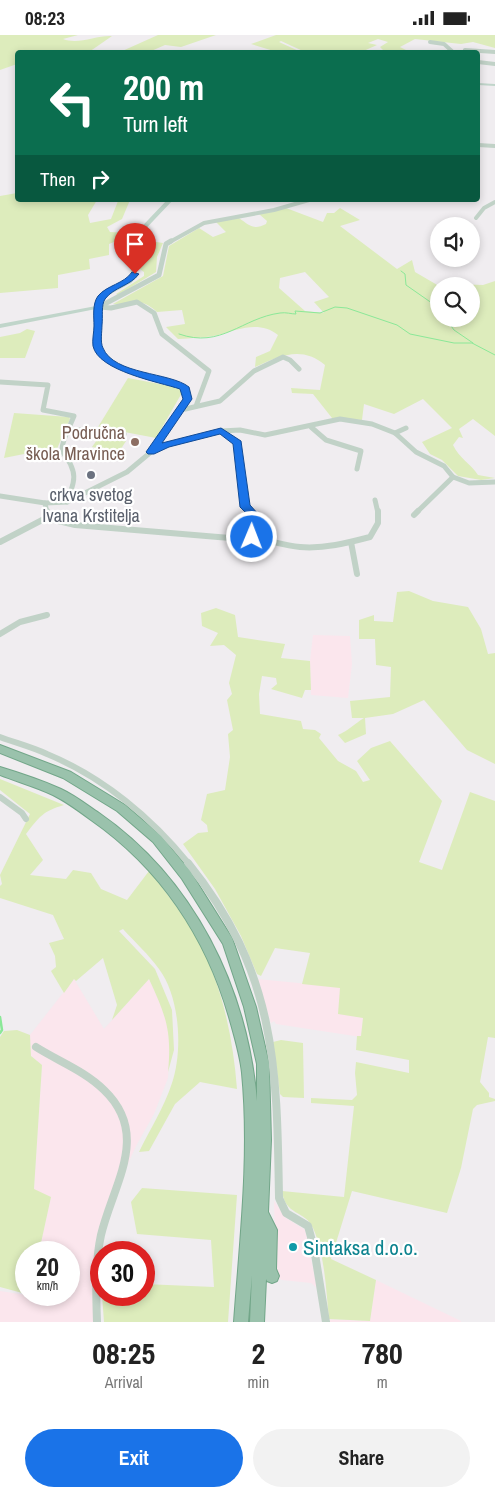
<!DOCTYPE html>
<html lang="en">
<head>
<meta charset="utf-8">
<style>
	body { margin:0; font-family:"Archivo Narrow",sans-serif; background:#f2f2f2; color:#222; height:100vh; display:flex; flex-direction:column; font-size:19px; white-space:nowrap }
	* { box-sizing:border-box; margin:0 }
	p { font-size:16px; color:#767676 }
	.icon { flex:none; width:28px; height:28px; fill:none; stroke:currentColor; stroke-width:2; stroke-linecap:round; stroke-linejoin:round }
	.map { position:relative; height:1287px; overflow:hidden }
	.details { display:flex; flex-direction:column; background:#fff; flex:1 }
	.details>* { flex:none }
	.hud { position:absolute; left:15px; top:15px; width:465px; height:152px; border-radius:5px; box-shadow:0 2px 8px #0003; background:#0b6e4f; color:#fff; overflow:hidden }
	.tools { position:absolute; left:430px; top:182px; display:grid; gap:10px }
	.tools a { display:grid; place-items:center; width:50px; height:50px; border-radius:50%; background:#fff; box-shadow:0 2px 8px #0003; font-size:25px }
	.speed { position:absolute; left:15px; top:1206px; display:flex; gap:10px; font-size:25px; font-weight:700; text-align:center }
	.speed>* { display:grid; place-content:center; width:65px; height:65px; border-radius:50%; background:#fff; box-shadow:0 2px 8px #0003; line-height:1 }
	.speed small { font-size:12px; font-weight:400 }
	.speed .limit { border:8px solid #d22; background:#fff; color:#111 }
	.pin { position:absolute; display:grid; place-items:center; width:42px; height:42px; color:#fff; margin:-51px -21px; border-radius:50% 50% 50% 0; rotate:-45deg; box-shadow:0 0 5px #0007 }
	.pin .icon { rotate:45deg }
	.me { position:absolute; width:55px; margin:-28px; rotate:1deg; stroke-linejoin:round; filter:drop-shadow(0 0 4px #0008) }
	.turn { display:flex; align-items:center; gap:18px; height:105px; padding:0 25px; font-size:22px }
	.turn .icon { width:65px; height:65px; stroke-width:2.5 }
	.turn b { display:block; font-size:35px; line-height:42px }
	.then { display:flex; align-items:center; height:48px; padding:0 25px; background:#0003; gap:10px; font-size:19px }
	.eta { display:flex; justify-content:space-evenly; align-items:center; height:85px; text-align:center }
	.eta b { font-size:30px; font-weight:800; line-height:35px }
	.action { display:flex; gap:10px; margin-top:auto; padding:10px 25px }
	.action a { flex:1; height:58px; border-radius:30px; background:#1a73e8; color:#fff; font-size:20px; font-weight:800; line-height:58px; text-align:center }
	.action a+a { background:#f2f2f2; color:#222 }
	.status { display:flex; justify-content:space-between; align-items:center; height:35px; padding:0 25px; background:#fff; direction:ltr }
	.status svg { height:14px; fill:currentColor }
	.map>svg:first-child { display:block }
	.commercial { fill:#fbe6ed }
	.green { fill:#ddecbc; fill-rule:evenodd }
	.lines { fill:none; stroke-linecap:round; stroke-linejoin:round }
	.stream-far1 { stroke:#8be898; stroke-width:1 }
	.stream { stroke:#8be898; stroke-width:2.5 }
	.trunk-casing { stroke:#72a689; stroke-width:2 }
	.minor-far3 { stroke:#c1d2c7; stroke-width:4 }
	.minor-far2 { stroke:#c1d2c7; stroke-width:5 }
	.minor-far1 { stroke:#c1d2c7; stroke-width:6 }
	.minor { stroke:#c1d2c7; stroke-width:8 }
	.secondary { fill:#c0d5ca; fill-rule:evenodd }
	.trunk { fill:#9ac2ac; fill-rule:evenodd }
	.route { fill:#1a73e8; stroke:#114b97 }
	.education-dot { fill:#8d6e63; stroke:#fff; stroke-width:2 }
	.worship-dot { fill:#6b7280; stroke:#fff; stroke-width:2 }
	.culture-dot { fill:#0f9aa8; stroke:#fff; stroke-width:2 }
	.labels { text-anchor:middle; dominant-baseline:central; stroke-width:4.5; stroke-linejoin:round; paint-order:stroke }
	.education-label { font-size:18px; fill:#785e54; stroke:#fff; text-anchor:end }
	.worship-label { font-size:18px; fill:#5b616d; stroke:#fff }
	.near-culture-label { font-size:21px; fill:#0d838f; stroke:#fff; text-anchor:start }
</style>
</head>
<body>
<div class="status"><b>08:23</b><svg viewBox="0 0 49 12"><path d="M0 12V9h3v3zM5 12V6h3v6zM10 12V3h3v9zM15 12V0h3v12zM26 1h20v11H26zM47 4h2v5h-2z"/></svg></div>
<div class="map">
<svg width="495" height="1287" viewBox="0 0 495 1287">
	<rect width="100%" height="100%" fill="#f0edf0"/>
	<!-- commercial -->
	<g class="commercial">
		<path d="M 313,600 L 350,601 L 352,629 L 348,663 L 311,660 L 310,626 Z"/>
		<path d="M 74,944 L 104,994 L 149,944 L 166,981 L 170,1013 L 168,1043 L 154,1079 L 136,1111 L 106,1177 L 94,1287 L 0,1287 L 0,1256 L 26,1260 L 69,1260 L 69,1218 L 39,1217 L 51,1162 L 34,1155 L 42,1030 L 31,1021 L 30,1000 Z"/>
		<path d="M 257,944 L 340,952 L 363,983 L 361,1002 L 276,989 L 274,986 L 271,988 Z"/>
		<path d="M 274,1166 L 286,1183 L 305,1195 L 317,1253 L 311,1248 L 282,1245 L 276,1242 Z"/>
		<path d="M 376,1245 L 461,1286 L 461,1287 L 323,1287 L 322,1284 L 370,1286 Z"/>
	</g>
	<!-- green -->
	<g class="green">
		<path d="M 0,0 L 78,0 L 63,4 C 79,10 96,0 112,1 L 89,17 L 18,18 L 17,29 L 0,35 Z"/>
		<path d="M 158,0 L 216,0 L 181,12 L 165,10 L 149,17 L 120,17 Z"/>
		<path d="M 276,0 L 495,0 L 495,13 L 473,7 L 461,9 L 415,4 L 400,12 L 408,16 L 385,17 L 380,12 L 388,7 L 378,4 L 368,8 L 377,10 L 359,18 L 305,17 L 281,6 L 279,7 L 301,17 L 277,17 L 251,9 Z"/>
		<path d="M 17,158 L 18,165 L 97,165 L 88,180 L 90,188 L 111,184 L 118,166 L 114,165 L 130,165 L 122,184 L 107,192 L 110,197 L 127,198 L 124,203 L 109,209 L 109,220 L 89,224 L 90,234 L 58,240 L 58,253 L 0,258 L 0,161 Z"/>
		<path d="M 286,173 L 323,187 L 327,178 L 334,178 L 340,173 L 360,185 L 340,191 L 397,234 L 412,225 L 415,237 L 439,251 L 439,284 L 471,284 L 471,251 L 456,249 L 483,250 L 495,246 L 495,401 L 473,384 L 459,394 L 463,403 L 459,402 L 453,410 C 459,423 470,428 478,440 L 495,443 L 481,445 L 458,441 L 442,425 L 430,419 L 422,407 L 452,393 L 423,364 L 394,379 L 364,369 L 362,385 L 332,383 L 313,359 L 292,358 L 291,353 L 320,355 L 325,330 C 302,310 279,321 255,332 L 256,322 L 270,316 L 278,300 C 259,285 238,295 218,300 C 205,303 191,303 178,304 L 166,292 L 185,289 L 182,275 L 157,277 C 137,259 133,272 113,269 L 163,241 L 169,211 L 199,193 L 213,202 L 226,197 L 216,187 L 239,183 C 250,191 254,195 266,189 L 267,186 L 259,179 ZM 305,237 L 329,262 L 314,267 L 324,278 L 305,276 L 279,253 L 280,243 Z"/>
		<path d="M 136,204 L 163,208 L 157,222 L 156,237 L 118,260 L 116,259 L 144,241 L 144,237 C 133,231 133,214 136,204 Z"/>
		<path d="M 27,294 L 35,296 L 25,323 L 0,323 L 0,302 L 20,298 Z"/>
		<path d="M 128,343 L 181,353 L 183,356 L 156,403 L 98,392 Z"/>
		<path d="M 14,378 L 69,382 L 70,384 L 56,416 L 39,416 L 4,423 Z"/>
		<path d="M 99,402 L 126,406 L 119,417 L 92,412 Z"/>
		<path d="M 409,556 L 433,566 L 468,572 L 481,594 L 488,619 L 495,618 L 495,729 L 467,715 L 424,665 L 393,679 L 365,683 L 366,699 L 345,708 L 338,700 C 348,696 354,689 364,683 L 352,683 L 350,666 L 390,662 L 391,632 L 376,630 L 375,604 L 359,604 L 359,585 L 374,580 L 374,586 L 393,587 L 397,557 Z"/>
		<path d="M 216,573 L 235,580 L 238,602 L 285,609 L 281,623 L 310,626 L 311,655 L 305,655 L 302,663 L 271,654 L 277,649 L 276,643 L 262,641 L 259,659 L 260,679 L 301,686 L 303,694 L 315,695 L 321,699 L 319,703 L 338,726 L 356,736 L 363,747 L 370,745 L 357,726 L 371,713 L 390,706 L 442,766 L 419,827 L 442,835 L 470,757 L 495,766 L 495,1003 L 488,1002 L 480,1047 L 489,1058 L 489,1062 L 495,1064 L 495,1066 L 477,1070 L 473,1074 L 461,1133 L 447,1178 L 352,1156 L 331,1224 L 376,1245 L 370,1286 L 329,1284 C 326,1255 325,1220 313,1193 C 305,1175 285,1181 282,1156 L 344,1162 L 354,1071 L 311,1068 L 311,1063 L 352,1065 L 357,1060 L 355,1038 L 356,1027 L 409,1038 L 409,1025 L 356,1015 L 357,1001 L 361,1001 L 363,983 L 338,979 L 340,953 L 302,949 L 310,918 L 275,913 L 261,941 L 257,939 L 241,901 L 215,854 L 183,809 L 198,798 L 208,797 L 207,790 L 201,785 L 207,759 L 225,755 L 230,722 L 228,699 L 233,695 L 227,665 L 232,659 L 229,648 L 236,620 L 224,610 L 210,611 L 218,598 L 202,591 L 201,578 Z"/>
		<path d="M 0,744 L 64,770 C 43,776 39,782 26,799 L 43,825 L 30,840 L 66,844 L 73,835 L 91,838 L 101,854 L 127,865 L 149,836 C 165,856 181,876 194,899 C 221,944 233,1001 237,1054 L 200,1047 L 175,1069 L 149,1116 L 139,1117 C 150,1094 164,1073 172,1048 C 183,1016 180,962 159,934 C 149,920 135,907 123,894 L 119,896 L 155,934 L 172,975 L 174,1015 L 168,1037 C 172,996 166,981 149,944 L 112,985 L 117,970 L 103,923 L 76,946 L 74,944 L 64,958 L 51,936 L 56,932 L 55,921 L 49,908 L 64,904 L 53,880 L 0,863 L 0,851 L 2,849 L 0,840 L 30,779 L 0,755 Z"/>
		<path d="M 17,995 L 30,1000 L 31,1021 L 42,1030 L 34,1154 L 51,1162 L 39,1217 L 26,1218 L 26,1259 L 0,1252 L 0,1002 L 4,996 Z"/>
		<path d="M 281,1005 L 303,1008 L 304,1063 L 283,1062 L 280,1059 L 273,1007 Z"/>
		<path d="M 142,1153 L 237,1160 L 228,1287 L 104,1287 L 102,1260 L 144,1260 L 144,1249 L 214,1252 L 211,1205 L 137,1199 L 131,1167 Z"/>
	</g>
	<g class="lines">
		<!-- stream-far1 -->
		<g class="stream-far1">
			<path d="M 401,236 L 405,239 L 406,250 L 439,273"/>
			<path d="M 446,284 L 454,295 L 473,308"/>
			<path d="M 179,299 C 221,314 242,283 280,278 C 286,277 291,279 296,279 L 295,276 L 320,278 L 335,272 L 347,273 L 397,290 L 410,299 L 454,308 L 472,308 L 495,320"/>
		</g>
		<!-- stream -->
		<path class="stream" d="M 0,982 L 2,995 L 0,998"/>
		<defs>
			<path id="trunk" d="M 0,710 L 71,737 L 125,770 L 161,801 L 190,836 L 232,903 L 256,972 L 269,1029 L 271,1105 L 268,1177 L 277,1195 L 276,1234 L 279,1241 L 277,1246 L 272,1248 L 267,1246 L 266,1244 L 264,1287 L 250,1287 L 252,1240 L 248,1287 L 234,1287 C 240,1204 250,1120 242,1038 C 240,1019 234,1000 229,982 C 206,902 160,833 91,785 C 79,776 67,767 53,760 C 36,752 18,747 0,740 L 0,732 C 20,738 41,745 61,754 C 74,760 87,770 99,778 C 194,844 247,952 257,1066 L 257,1029 L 244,972 L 223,909 L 182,844 L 153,807 L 117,776 L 63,743 L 0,718 Z"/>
		</defs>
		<!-- trunk casing -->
		<use href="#trunk" class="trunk-casing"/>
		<!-- minor-far3 -->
		<g class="minor-far3">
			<path d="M 430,7 L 444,9 L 454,18"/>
			<path d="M 467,18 L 465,15 L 495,17"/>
			<path d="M 478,27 L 495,29"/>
			<path d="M 478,110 L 495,111"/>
			<path d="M 476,183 L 484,173 L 495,167"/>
			<path d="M 168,208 L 204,188 L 274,175 L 309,165"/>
		</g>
		<!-- minor-far2 -->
		<g class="minor-far2">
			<path d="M 99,272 L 159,240 L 166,209 L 171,206"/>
			<path d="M 100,272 L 111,273 L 137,267 L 154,278 L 162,299 L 209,336 L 196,371"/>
			<path d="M 0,347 L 48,350 L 43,375 L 74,381 L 68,395 L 100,395 L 124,399"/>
			<path d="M 181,375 L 220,366 L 254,336 L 283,322 L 290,325 L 299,334"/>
			<path d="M 311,392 L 326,405 L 361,416 L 357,434"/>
			<path d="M 222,396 L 237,408 L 245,471 L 252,478"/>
			<path d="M 395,398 L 406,393"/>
			<path d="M 152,416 L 166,410 L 221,396 L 240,395 L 265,400 L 340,384 L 372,389 L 395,398 L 416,417 L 444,431 L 453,442 L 469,448 L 495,447"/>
			<path d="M 0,461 L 45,468 L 67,467 L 127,437 L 151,417 L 188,364 L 184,352 C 159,345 109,337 98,311 C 93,299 98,284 99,272"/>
			<path d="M 375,465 L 378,478"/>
			<path d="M 67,467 C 70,457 76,446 73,436 C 67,414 55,424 68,395"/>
			<path d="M 45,468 L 47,478"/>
			<path d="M 416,478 L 453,442"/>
		</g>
		<!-- minor-far1 -->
		<g class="minor-far1">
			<path d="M 250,476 L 254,480 L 252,502"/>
			<path d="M 414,480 L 418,476"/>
			<path d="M 46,483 L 47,476"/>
			<path d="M 0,507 L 46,483 L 75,490 L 230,503 C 255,499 276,510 300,512 C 324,514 347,508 370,502 L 378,488 L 378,476"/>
			<path d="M 351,507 L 357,539"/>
			<path d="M 0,599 L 20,587 L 47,580"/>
			<path d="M 0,702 C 16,708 32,712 47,719 C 103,742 152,783 189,829"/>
			<path d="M 0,762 L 22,778 L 26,784"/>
		</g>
		<!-- minor -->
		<g class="minor">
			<path d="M 188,828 C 276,937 277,1030 279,1163 L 286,1178 L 308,1191 L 314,1213 L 326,1287"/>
			<path d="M 36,1012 C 58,1026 85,1036 104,1055 C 151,1100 113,1149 101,1200 C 95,1228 96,1258 97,1287"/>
		</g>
		<!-- secondary -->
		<g class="secondary">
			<path d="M 478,48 L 495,49 L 495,51 L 478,50 Z"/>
			<path d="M 167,165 L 173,165 L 136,204 L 137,242 L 131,248 L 107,261 L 101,273 L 0,293 L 0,289 L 96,271 L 103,259 L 131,242 L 130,204 Z"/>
		</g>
		<!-- trunk -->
		<use href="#trunk" class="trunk"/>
	</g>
	<!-- route -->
	<path class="route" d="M 132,237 L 139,239 C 130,251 114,252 105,264 C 101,270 103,282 102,290 C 102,297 100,307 103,313 C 114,340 170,337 189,352 L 192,364 L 162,408 L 221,393 L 241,406 L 250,470 L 259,480 L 256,504 L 252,505 L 247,502 L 249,481 L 240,472 L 233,409 L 220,399 L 169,412 L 154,419 L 148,419 L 146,417 L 183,364 L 180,354 C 159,347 98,336 93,311 C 92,305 94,297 94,291 C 94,283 92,269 98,261 C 107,250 124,249 132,237 Z"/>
	<!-- markers -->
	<circle class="education-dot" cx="135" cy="407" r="5"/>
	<circle class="worship-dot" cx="91" cy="440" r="5"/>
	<circle class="culture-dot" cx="293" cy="1212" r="5"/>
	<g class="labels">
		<!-- education labels -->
		<g class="education-label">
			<text x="125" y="397">Područna<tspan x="125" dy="21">škola Mravince</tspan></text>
		</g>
		<!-- worship labels -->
		<g class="worship-label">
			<text x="91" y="459">crkva svetog<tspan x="91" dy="21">Ivana Krstitelja</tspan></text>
		</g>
		<!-- near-culture labels -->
		<g class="near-culture-label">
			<text x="303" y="1212">Sintaksa d.o.o.</text>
		</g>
	</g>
</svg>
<div class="tools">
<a><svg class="icon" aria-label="sound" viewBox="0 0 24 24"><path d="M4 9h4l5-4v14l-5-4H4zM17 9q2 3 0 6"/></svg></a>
<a><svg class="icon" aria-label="search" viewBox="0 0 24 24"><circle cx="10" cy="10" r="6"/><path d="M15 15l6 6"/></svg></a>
</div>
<div class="speed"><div>20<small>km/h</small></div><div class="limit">30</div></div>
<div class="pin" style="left:135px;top:239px;background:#d93025"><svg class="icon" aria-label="arrive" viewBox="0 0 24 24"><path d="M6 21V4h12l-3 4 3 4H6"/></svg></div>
<svg class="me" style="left:252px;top:502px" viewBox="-20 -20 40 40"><circle r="17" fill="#1a73e8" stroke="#fff" stroke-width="3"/><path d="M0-11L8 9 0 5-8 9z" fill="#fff"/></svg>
<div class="hud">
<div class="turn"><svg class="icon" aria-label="left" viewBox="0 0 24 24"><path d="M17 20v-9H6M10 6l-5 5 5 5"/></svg><div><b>200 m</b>Turn left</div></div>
<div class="then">Then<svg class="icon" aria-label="right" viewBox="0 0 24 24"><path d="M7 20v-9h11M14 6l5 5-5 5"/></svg></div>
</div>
</div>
<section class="details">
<div class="eta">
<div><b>08:25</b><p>Arrival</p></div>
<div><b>2</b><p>min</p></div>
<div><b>780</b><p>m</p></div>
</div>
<div class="action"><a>Exit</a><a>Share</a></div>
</section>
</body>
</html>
